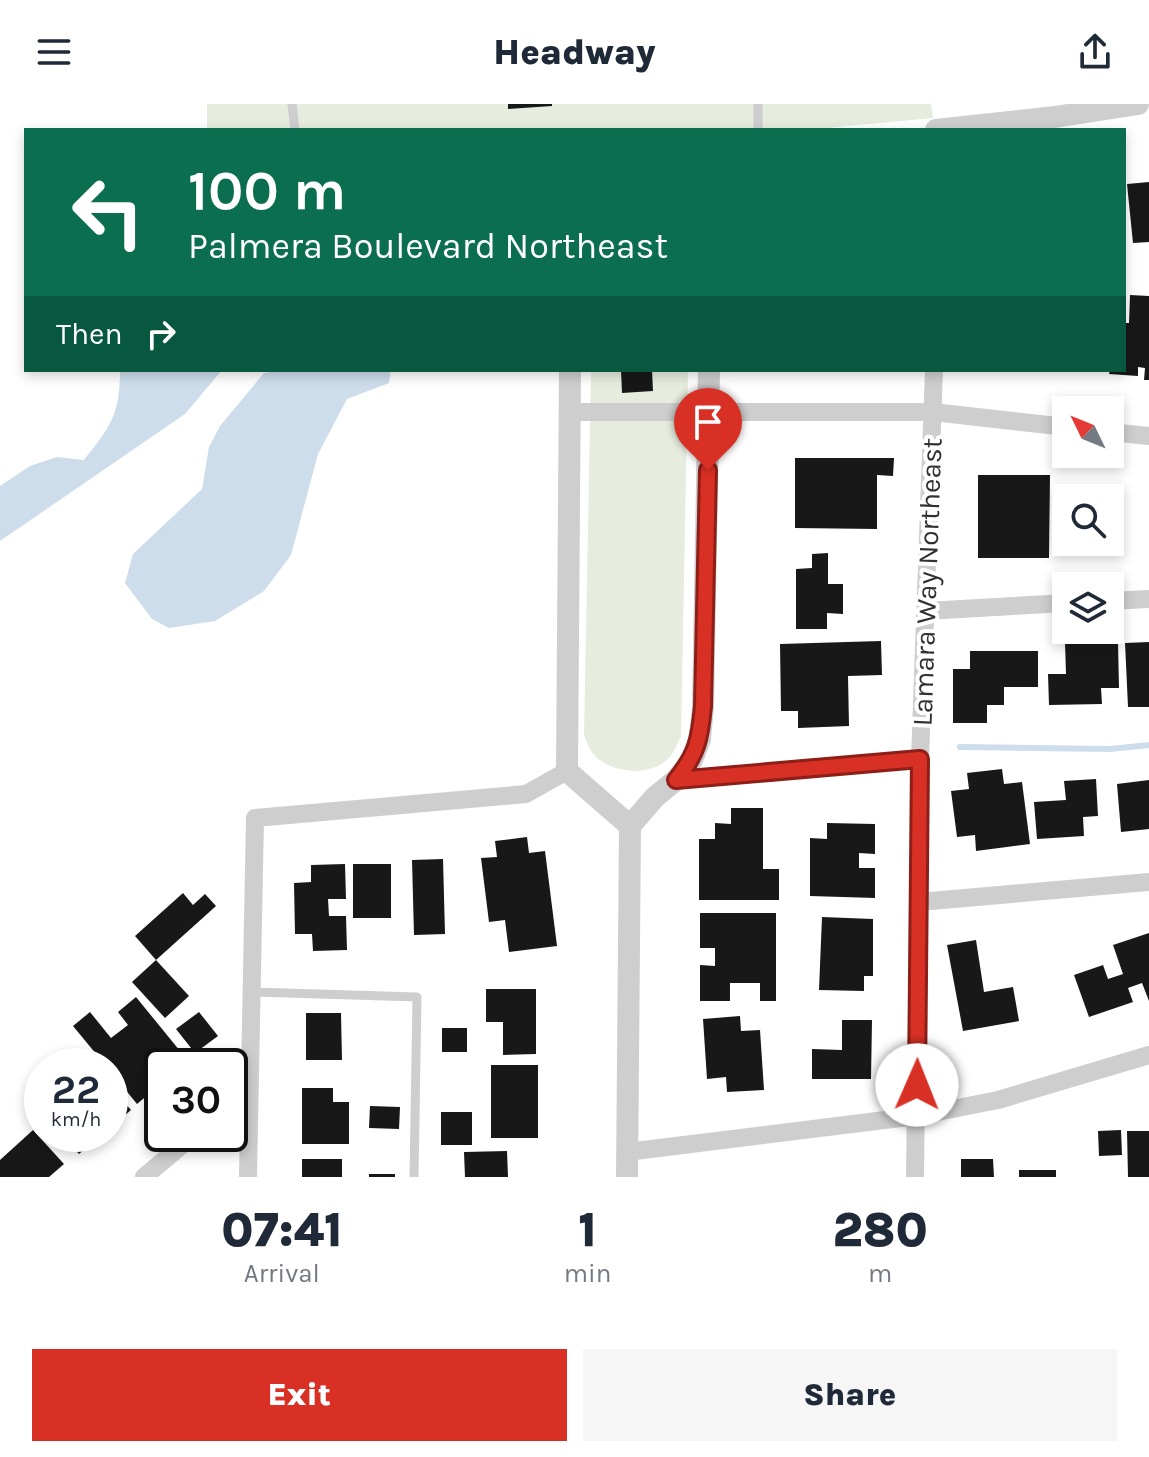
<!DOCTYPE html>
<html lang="en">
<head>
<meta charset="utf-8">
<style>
	body { margin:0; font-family:Karla,sans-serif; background:#f6f6f7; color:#1f2937; height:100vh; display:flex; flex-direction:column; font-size:30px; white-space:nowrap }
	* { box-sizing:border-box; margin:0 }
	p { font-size:26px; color:#747a83 }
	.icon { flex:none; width:44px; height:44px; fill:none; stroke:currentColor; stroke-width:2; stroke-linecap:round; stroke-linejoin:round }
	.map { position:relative; height:1073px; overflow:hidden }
	.panel { display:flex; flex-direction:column; background:#fff; flex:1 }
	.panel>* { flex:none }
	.hud { position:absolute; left:24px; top:24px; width:1102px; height:244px; border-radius:0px; box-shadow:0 4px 12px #0003; background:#0b6e4f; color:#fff; overflow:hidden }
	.needle { width:52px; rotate:313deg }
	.controls { position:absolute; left:1052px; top:292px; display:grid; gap:16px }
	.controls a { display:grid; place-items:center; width:72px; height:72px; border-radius:0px; background:#fff; box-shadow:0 4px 12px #0003; font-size:40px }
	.speed { position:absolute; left:24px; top:944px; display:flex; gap:16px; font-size:40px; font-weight:700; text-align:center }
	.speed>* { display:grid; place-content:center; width:104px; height:104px; border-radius:50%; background:#fff; box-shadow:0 4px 12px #0003; line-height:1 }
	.speed small { font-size:20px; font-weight:400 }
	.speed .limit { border:4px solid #111; border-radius:12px; background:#fff; color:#111 }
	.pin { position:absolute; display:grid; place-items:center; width:68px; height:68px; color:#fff; margin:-82px -34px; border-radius:50% 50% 50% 0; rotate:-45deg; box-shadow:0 0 8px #0007 }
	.pin .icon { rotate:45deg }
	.me { position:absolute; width:88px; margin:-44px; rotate:1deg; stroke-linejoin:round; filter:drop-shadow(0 0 6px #0008) }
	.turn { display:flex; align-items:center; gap:28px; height:168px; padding:0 32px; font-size:36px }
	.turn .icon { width:104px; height:104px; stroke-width:2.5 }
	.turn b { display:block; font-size:56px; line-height:68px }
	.then { display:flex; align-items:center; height:76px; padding:0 32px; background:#0003; gap:16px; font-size:30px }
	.eta { display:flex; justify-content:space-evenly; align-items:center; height:136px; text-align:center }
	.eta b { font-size:48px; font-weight:800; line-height:56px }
	.button { display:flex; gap:16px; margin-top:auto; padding:16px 32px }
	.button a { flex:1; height:92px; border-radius:0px; background:#d93025; color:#fff; font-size:32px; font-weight:800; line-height:92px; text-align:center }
	.button a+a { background:#f6f6f7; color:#1f2937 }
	header { display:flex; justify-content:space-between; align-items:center; height:104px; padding:0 32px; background:#fff; font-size:36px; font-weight:800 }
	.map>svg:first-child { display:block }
	.green { fill:#e6eddf }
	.water { fill:#cdddeb }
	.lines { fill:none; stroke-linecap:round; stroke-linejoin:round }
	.stream { stroke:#cdddeb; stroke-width:6 }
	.building { fill:#181818 }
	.service { stroke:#cecece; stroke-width:9 }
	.minor { stroke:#cecece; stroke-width:18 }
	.tertiary { stroke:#cecece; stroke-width:22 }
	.route-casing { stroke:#8d1f18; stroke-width:20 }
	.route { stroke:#d93025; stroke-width:14 }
	.labels { text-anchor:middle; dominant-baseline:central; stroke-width:8; stroke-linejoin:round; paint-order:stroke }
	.street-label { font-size:28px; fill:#313131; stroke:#fff }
</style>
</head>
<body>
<header><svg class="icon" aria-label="menu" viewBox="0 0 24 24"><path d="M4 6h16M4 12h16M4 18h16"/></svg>Headway<svg class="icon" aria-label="share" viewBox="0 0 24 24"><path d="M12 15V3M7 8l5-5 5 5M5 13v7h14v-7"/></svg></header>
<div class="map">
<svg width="1149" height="1073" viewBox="0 0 1149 1073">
	<rect width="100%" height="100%" fill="#fff"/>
	<!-- green -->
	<g class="green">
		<path d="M 207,0 L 931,0 L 933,14 L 805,26 L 207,26 Z"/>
		<path d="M 591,266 L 688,266 L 681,633 C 678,638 675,645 672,650 C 656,673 616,671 596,653 C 590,647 587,639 584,631 Z"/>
	</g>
	<!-- water -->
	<g class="water">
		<path d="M 120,266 L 222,266 L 185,310 L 0,437 L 0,382 L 30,362 L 57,353 L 84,356 C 111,322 120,310 120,266 Z"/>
		<path d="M 282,266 L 391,266 L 389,279 L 347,295 L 318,350 L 291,451 L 264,487 L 215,517 L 169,524 L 152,515 L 125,479 L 133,450 L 202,385 L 209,343 L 220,322 L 264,269 Z"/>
	</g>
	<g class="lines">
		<!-- stream -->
		<path class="stream" d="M 960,643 L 1110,645 L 1149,641"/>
	</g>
	<!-- building -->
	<g class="building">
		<path d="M 508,0 L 552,0 L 552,2 L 508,5 Z"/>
		<path d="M 1149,78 L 1149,138 L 1133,139 L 1127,80 Z"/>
		<path d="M 1130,191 L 1149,192 L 1149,276 L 1144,276 L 1145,264 L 1138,263 L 1138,272 L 1109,270 L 1110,266 L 1124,266 L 1124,219 L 1129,219 Z"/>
		<path d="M 621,266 L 652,266 L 653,287 L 622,289 Z"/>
		<path d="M 795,354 L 894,354 L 893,372 L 877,371 L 877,425 L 795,424 Z"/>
		<path d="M 978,371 L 1050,371 L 1049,454 L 978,454 Z"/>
		<path d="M 828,449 L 828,480 L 843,480 L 843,510 L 827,509 L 827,525 L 796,525 L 796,465 L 812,464 L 812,450 Z"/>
		<path d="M 881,537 L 882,571 L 848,572 L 849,622 L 798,624 L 798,607 L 781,607 L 780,540 Z"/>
		<path d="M 1118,538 L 1119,584 L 1101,584 L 1102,600 L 1049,601 L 1048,570 L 1066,570 L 1065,539 Z"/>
		<path d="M 1149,538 L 1149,603 L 1128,603 L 1125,539 Z"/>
		<path d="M 970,547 L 1038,547 L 1038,583 L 1004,583 L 1004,601 L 987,601 L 987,619 L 953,619 L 953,565 L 970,565 Z"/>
		<path d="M 1002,665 L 1004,680 L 1022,678 L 1030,740 L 976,747 L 975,731 L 957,733 L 951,687 L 969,685 L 967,669 Z"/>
		<path d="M 1096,675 L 1098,712 L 1083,713 L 1084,732 L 1037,735 L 1034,698 L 1066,696 L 1064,677 Z"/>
		<path d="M 1149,676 L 1149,725 L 1121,728 L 1117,680 Z"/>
		<path d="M 731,704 L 763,704 L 763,765 L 779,765 L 779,796 L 699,796 L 699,735 L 715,735 L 715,719 L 731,720 Z"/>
		<path d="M 827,719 L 875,720 L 875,750 L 859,749 L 859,764 L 875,764 L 875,794 L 810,792 L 810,734 L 827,735 Z"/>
		<path d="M 527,733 L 529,749 L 545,747 L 557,842 L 509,848 L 505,816 L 489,818 L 481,754 L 497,753 L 495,737 Z"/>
		<path d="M 443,755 L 445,830 L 414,831 L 412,756 Z"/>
		<path d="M 345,760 L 346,795 L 328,795 L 329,812 L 346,812 L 347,846 L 313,847 L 312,830 L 295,830 L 294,779 L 311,778 L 311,761 Z"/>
		<rect x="353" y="760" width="38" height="54"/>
		<path d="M 183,789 L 193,801 L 205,790 L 216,802 L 156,856 L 135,832 Z"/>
		<path d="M 700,809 L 776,809 L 776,897 L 760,897 L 760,879 L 730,879 L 730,897 L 700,897 L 700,861 L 715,862 L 715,844 L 700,844 Z"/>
		<path d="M 822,813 L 873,815 L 873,872 L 864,872 L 864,887 L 819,886 Z"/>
		<path d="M 1149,829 L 1149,897 L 1142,879 L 1128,884 L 1133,898 L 1089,913 L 1074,871 L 1103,861 L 1108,875 L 1123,870 L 1113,841 Z"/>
		<path d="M 976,836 L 984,888 L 1013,883 L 1019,917 L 963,927 L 947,841 Z"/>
		<path d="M 156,856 L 189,892 L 165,914 L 132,878 Z"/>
		<path d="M 486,885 L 536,885 L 536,950 L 503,951 L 503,918 L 486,918 Z"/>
		<path d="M 136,893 L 189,958 L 183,962 L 162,962 L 162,979 L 137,1000 L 110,967 L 110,962 L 106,962 L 73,922 L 90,908 L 111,934 L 128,921 L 118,908 Z"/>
		<path d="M 199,908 L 218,932 L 195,949 L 176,925 Z"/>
		<path d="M 306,909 L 341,909 L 342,956 L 306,956 Z"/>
		<path d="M 740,912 L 741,927 L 760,926 L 764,986 L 727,988 L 726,973 L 707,975 L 703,915 Z"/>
		<path d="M 842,916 L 872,916 L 871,975 L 812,975 L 812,945 L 842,946 Z"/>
		<rect x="442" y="924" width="25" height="24"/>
		<rect x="491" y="961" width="47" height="73"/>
		<path d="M 110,982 L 131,1006 L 110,1024 Z"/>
		<path d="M 302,984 L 333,984 L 333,998 L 349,998 L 349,1040 L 302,1040 Z"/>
		<path d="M 370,1002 L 400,1003 L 399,1025 L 369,1024 Z"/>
		<rect x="441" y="1008" width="31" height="33"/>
		<path d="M 33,1026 L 64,1060 L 49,1073 L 0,1073 L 0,1056 Z"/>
		<path d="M 1121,1026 L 1122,1051 L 1099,1052 L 1098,1027 Z"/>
		<path d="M 1127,1027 L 1149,1027 L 1149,1073 L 1128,1073 Z"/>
		<path d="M 61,1030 L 103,1030 L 79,1050 Z"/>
		<path d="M 507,1047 L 508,1073 L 465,1073 L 464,1048 Z"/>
		<rect x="302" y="1055" width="40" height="18"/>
		<path d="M 961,1055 L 993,1055 L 994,1073 L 961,1073 Z"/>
		<rect x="1019" y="1066" width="37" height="7"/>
		<rect x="369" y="1070" width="26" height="3"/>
	</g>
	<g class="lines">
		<!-- service -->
		<g class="service">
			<path d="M 292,0 L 295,26"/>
			<path d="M 758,26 L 758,0"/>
			<path d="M 252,888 L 417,893 L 414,1073"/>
		</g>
		<!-- minor -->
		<g class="minor">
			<path d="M 570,308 L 933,308 L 1066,323"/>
			<path d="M 1110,328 L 1149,332"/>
			<path d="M 1110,497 L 1149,495"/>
			<path d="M 926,507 L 1066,499"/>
			<path d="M 676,676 L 920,655"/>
			<path d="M 919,798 L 1149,778"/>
			<path d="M 230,1000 L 250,982"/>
			<path d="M 627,1048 L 917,1012 L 998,996 L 1149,951"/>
			<path d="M 144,1073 L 195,1030"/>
			<path d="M 248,1073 L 255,714 L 526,690 L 567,667"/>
			<path d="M 915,1073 L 920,655 L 934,266"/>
		</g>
		<!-- tertiary -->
		<g class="tertiary">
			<path d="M 936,26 L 1055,13 L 1138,0"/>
			<path d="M 570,266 L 567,667 L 630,722"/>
			<path d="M 627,1073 L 630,722 L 655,693 L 676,676 L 692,656 L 700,635 L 703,602 L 709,266"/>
		</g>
	</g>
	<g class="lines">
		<defs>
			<path id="route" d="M 708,366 L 703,602 C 700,635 697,650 676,676 L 920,655 L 917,981"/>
		</defs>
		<!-- route casing -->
		<use href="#route" class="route-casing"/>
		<!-- route -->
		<use href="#route" class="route"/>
	</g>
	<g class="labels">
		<!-- street labels -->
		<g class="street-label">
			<text transform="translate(927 478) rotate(-88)">Lamara Way Northeast</text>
		</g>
	</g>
</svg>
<div class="controls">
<a><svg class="needle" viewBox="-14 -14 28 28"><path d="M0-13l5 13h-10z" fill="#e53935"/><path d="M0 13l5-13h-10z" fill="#747a83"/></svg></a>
<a><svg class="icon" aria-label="search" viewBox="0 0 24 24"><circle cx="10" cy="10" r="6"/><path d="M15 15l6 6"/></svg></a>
<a><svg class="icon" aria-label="layers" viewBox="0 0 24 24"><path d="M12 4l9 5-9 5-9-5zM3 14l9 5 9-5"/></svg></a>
</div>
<div class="speed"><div>22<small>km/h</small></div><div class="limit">30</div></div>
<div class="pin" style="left:708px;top:366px;background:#d93025"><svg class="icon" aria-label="arrive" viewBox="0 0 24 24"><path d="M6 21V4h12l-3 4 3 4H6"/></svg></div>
<svg class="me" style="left:917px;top:981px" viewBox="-20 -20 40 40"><circle r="19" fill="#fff"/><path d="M0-13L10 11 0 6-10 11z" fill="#d93025"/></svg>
<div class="hud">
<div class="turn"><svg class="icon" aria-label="left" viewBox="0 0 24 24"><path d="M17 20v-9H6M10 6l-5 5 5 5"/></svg><div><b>100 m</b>Palmera Boulevard Northeast</div></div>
<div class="then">Then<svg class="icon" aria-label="right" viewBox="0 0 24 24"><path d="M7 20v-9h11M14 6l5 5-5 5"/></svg></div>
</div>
</div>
<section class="panel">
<div class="eta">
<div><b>07:41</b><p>Arrival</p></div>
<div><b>1</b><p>min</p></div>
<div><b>280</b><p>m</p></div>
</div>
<div class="button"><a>Exit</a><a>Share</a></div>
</section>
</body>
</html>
